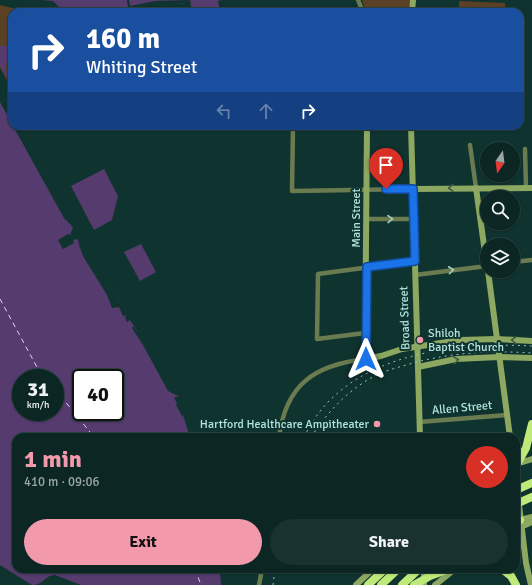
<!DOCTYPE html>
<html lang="en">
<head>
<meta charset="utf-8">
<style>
	body { margin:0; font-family:Signika,sans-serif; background:#193230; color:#f1f3f6; height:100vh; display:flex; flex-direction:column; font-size:15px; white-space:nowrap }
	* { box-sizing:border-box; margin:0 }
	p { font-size:13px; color:#9aa5a6 }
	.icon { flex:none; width:22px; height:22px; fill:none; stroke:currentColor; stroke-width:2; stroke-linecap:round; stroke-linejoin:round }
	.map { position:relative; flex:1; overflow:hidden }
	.details { position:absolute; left:12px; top:433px; width:508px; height:140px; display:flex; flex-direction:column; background:#0b2623; border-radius:12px; box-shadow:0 1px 3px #0004,0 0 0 1px #2b4341 }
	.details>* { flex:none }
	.top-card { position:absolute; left:8px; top:8px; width:516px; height:122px; border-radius:12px; box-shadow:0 1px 3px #0004,0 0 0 1px #2b4341; background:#1a4fa0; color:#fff; overflow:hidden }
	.needle { width:26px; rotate:194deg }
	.tools { position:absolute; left:480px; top:142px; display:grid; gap:8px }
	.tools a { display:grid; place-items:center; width:40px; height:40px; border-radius:50%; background:#0b2623; box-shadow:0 1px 3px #0004,0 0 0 1px #2b4341; font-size:20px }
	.speed { position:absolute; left:12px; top:369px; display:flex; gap:8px; font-size:20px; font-weight:700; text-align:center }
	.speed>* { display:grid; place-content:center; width:52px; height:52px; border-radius:50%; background:#0b2623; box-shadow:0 1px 3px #0004,0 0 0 1px #2b4341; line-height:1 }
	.speed small { font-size:10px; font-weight:400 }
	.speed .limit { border:2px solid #111; border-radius:6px; background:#fff; color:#111 }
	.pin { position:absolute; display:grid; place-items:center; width:34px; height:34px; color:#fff; margin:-41px -17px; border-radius:50% 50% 50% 0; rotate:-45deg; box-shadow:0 0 4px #0007 }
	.pin .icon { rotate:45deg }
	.me { position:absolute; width:44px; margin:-22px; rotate:0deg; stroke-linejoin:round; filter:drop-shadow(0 0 3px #0008) }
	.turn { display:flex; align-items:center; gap:14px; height:84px; padding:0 12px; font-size:18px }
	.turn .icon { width:52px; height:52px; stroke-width:2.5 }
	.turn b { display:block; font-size:28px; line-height:34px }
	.lanes { display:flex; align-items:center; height:38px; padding:0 12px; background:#0003; justify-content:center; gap:20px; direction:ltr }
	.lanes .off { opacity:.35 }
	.round { display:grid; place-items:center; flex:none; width:42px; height:42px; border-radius:21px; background:#193230 }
	.summary { display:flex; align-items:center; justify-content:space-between; height:68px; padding:0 12px }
	h1 { font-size:24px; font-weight:800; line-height:30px; color:#f29aac }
	.action { display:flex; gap:8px; margin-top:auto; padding:8px 12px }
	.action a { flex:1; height:46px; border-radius:24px; background:#f29aac; color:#111; font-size:16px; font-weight:800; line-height:46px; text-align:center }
	.action a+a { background:#193230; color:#f1f3f6 }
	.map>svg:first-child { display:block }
	.green { fill:#5a4025 }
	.water { fill:#553b6e; fill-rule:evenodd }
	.pier { fill:#0f332f }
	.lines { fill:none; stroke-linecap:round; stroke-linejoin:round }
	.ferry { stroke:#e4cdfe; stroke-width:1; stroke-dasharray:5 4; stroke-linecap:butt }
	.street { stroke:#6a7b50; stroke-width:4.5 }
	.secondary { stroke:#8da861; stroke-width:6 }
	.highway { stroke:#bfea79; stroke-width:8 }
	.rail { stroke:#94c2bd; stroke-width:1; stroke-dasharray:2 4; stroke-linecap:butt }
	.oneway { stroke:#3b5c40 }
	.oneway2 { stroke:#a4cec1 }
	.route-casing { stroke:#114b97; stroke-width:10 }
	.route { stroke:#1a73e8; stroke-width:7 }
	.poi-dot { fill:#f29aac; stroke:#0f332f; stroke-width:1.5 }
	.labels { text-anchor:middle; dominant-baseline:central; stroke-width:4; stroke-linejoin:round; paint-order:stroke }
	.street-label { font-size:12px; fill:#b2e3dd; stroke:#0f332f }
	.poi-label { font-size:12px; fill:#b2e3dd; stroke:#0f332f; text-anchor:start }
</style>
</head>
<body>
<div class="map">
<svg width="532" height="585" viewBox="0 0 532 585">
	<rect width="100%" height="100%" fill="#0f332f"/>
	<!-- green -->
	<g class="green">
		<path d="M 362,0 L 410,0 L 409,12 L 366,12 Z"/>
		<path d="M 459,1 L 505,3 L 505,12 L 459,12 Z"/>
		<path d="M 0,5 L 28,12 L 12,12 L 12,89 L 0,68 Z"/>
	</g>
	<!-- water -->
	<g class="water">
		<path d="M 10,0 L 222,0 L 218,1 L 220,12 L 189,12 L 188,3 L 61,12 Z"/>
		<path d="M 0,46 L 12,46 L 12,57 C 4,62 3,68 10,75 L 12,74 L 12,84 L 0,66 Z"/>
		<path d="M 0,83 L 12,106 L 12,126 L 23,126 L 78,228 L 75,231 L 74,237 L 81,237 L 127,315 L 125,317 L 127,322 L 130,320 L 138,332 L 143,329 L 191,420 L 194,437 L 16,437 L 16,569 L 220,569 L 221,585 L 81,585 L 55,575 C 45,575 44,585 32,585 L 0,565 ZM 21,378 L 55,378 L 55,412 L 21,412 ZM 81,378 L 115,378 L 115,412 L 81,412 Z"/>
		<path d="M 104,169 L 118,196 L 112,220 L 94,230 L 71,186 Z"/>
		<path d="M 141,244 L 156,272 L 140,281 L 124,252 Z"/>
	</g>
	<!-- pier -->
	<g class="pier">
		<path d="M 8,0 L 40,0 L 53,1 L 64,12 L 53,12 L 9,2 Z"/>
		<path d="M 127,0 L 129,0 L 130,6 L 155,1 L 190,0 L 192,12 L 187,12 L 185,3 L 106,11 L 128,7 Z"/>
		<path d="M 0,81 L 12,102 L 12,124 L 0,102 Z"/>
		<path d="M 13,126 L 25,126 L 80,227 L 75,234 L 76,235 L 81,235 L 85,236 L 86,238 L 83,238 L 118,300 L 128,315 L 127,315 L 123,316 L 119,307 L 112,308 L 107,295 L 83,256 L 79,245 L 78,239 L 73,240 L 74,243 L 63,249 L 58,240 L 68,234 L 70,235 L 73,227 L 64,218 Z"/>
		<path d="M 133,326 L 138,332 L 143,329 L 147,334 L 163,366 L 172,380 L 193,420 L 196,428 L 197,437 L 190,437 L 183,415 L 182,416 L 176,405 L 177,404 L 174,397 L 179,397 L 178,396 L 168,391 L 143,345 L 132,328 Z"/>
	</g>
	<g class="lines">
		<!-- ferry -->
		<g class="ferry">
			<path d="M 0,299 L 38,369 L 46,378"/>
			<path d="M 55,389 L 94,437"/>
			<path d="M 195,569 L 201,585"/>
		</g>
		<!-- street -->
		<g class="street">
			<path d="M 358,0 L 363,12"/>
			<path d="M 264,127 L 301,126"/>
			<path d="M 293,127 L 292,191 L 413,189"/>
			<path d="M 470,145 L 476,188"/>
			<path d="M 525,149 L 526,188"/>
			<path d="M 367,219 L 414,219"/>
			<path d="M 513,262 L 532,260"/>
			<path d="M 415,275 L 487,266"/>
			<path d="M 365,333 L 317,339 L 318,274 L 415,261"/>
			<path d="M 419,422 L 507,415"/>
			<path d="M 279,437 C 286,384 315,365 365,359"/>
			<path d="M 259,585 L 262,569"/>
		</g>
		<!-- secondary -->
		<g class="secondary">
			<path d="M 412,12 L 413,0"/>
			<path d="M 367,126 L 365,359 L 381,356 L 402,349 L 460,340 L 497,339 L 532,341"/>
			<path d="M 411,126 L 420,437"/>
			<path d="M 476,188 L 487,267"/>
			<path d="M 413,189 L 532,188"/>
			<path d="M 488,271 L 510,437"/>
			<path d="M 418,367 L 456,359 L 499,357 L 532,358"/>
			<path d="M 516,464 L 532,459"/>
			<path d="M 516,480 L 526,563 L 531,585"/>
			<path d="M 520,520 L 532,517"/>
			<path d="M 516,529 L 532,522"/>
			<path d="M 424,569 L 424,585"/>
			<path d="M 356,585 L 373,569"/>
			<path d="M 435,585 L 455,569"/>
		</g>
		<!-- highway -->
		<g class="highway">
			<path d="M 516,466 L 526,448 L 532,424"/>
			<path d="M 516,490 L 532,483"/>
			<path d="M 516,504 L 532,497"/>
			<path d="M 516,521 L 520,520"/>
			<path d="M 502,569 L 511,576 L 516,585"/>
			<path d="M 368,585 L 385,569"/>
			<path d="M 381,585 L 398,569"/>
			<path d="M 402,585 L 419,569"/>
			<path d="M 414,585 L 430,576 L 449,569"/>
		</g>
		<!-- rail -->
		<g class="rail">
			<path d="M 304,437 C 308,429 313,421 318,414 C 364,352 461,342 532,346"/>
			<path d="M 311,437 C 327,413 346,392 371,378 C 381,372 392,369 403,366 C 444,353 489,350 532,353"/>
			<path d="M 273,585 L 275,569"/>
		</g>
	</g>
	<!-- one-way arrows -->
	<defs><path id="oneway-chevron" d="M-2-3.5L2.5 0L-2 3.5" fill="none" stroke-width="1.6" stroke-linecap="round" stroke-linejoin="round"/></defs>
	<g class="oneway">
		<use href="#oneway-chevron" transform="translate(451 188) rotate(179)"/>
		<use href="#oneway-chevron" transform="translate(514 340) rotate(-177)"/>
		<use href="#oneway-chevron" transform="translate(456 360) rotate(-7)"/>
	</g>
	<g class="oneway2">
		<use href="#oneway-chevron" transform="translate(390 219) rotate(-1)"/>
		<use href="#oneway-chevron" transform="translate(451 270) rotate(-7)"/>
	</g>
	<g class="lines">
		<defs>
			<path id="route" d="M 366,359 L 367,267 L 415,261 L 413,189 L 386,189"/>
		</defs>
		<!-- route casing -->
		<use href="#route" class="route-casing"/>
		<!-- route -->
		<use href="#route" class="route"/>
	</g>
	<!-- markers -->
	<g class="poi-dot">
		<circle cx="420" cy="340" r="4"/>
		<circle cx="377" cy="424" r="4"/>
	</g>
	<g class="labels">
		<!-- street labels -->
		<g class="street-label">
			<text transform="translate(356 218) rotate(-90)">Main Street</text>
			<text transform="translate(405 318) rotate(-92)">Broad Street</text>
			<text transform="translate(462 408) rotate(-5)">Allen Street</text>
		</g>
		<!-- poi labels -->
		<g class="poi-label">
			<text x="428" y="333">Shiloh<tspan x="428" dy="14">Baptist Church</tspan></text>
			<text x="369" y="424" text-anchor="end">Hartford Healthcare Ampitheater</text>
		</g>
	</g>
</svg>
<div class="tools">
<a><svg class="needle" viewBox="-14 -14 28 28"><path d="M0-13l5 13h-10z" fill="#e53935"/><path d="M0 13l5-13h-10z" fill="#9aa5a6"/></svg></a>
<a><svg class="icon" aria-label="search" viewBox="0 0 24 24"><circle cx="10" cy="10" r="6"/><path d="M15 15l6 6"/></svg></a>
<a><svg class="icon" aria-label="layers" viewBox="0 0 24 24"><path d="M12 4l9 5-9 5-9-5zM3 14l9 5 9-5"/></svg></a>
</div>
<div class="speed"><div>31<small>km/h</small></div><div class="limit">40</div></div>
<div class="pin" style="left:386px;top:189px;background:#d93025"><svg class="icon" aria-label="arrive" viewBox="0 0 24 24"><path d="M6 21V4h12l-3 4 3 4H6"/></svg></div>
<svg class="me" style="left:366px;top:359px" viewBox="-20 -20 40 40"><path d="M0-17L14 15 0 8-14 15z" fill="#1a73e8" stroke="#fff" stroke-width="4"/></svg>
<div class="top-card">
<div class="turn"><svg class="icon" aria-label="right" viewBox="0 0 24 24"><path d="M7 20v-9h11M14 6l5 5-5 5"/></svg><div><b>160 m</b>Whiting Street</div></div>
<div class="lanes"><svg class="icon off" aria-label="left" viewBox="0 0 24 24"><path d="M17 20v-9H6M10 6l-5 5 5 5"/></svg><svg class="icon off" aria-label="ahead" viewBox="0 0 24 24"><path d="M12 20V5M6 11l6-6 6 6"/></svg><svg class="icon" aria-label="right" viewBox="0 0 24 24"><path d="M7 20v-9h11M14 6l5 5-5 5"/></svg></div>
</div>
<section class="details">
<div class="summary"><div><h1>1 min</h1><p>410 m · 09:06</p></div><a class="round" style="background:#d93025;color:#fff"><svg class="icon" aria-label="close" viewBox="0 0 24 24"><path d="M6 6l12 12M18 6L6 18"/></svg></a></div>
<div class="action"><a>Exit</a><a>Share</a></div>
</section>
</div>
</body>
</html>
